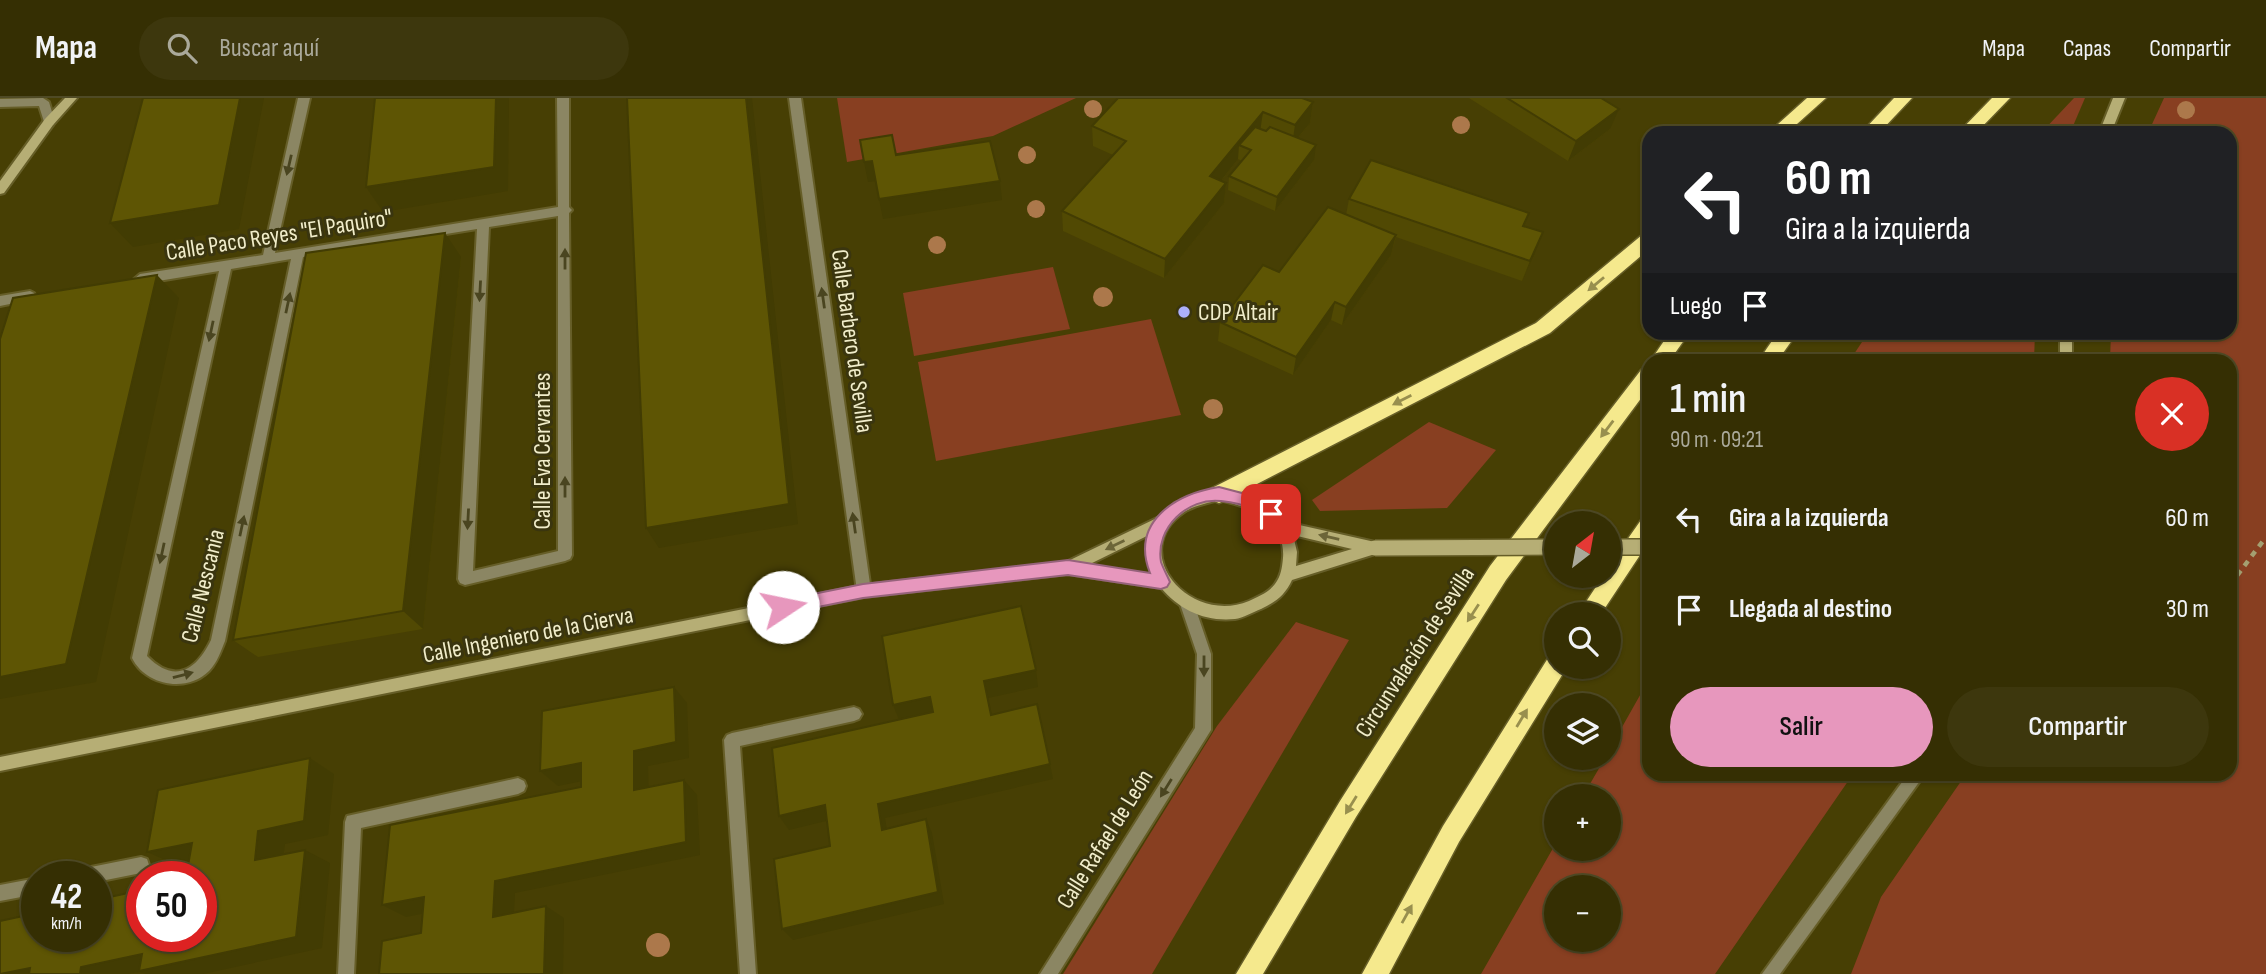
<!DOCTYPE html>
<html lang="es">
<head>
<meta charset="utf-8">
<style>
	body { margin:0; font-family:"Sofia Sans Condensed",sans-serif; background:#3d370d; color:#f1f3f6; height:100vh; display:flex; flex-direction:column; font-size:26px; white-space:nowrap }
	* { box-sizing:border-box; margin:0 }
	p { font-size:23px; color:#aaa99a }
	.icon { flex:none; width:38px; height:38px; fill:none; stroke:currentColor; stroke-width:2; stroke-linecap:round; stroke-linejoin:round }
	.map { position:relative; flex:1; overflow:hidden }
	.sheet { position:absolute; left:1642px; top:256px; width:595px; height:427px; display:flex; flex-direction:column; background:#352f03; border-radius:21px; box-shadow:0 2px 5px #0004,0 0 0 2px #4f4a25 }
	.sheet>* { flex:none }
	.banner { position:absolute; left:1642px; top:28px; width:595px; height:214px; border-radius:21px; box-shadow:0 2px 5px #0004,0 0 0 2px #4f4a25; background:#202124; color:#fff; overflow:hidden }
	.needle { width:46px; rotate:31deg }
	.fabs { position:absolute; left:1544px; top:413px; display:grid; gap:14px }
	.fabs a { display:grid; place-items:center; width:77px; height:77px; border-radius:50%; background:#352f03; box-shadow:0 2px 5px #0004,0 0 0 2px #4f4a25; font-size:35px }
	.speed { position:absolute; left:21px; top:763px; display:flex; gap:14px; font-size:35px; font-weight:700; text-align:center }
	.speed>* { display:grid; place-content:center; width:91px; height:91px; border-radius:50%; background:#352f03; box-shadow:0 2px 5px #0004,0 0 0 2px #4f4a25; line-height:1 }
	.speed small { font-size:18px; font-weight:400 }
	.speed .limit { border:10px solid #d22; background:#fff; color:#111 }
	.pin { position:absolute; display:grid; place-items:center; width:60px; height:60px; color:#fff; margin:-30px; border-radius:14px; box-shadow:0 4px 10px #0006 }
	.me { position:absolute; width:77px; margin:-38px; rotate:79deg; stroke-linejoin:round; filter:drop-shadow(0 0 5px #0008) }
	.turn { display:flex; align-items:center; gap:24px; height:147px; padding:0 28px; font-size:32px }
	.turn .icon { width:91px; height:91px; stroke-width:2.5 }
	.turn b { display:block; font-size:49px; line-height:60px }
	.then { display:flex; align-items:center; height:66px; padding:0 28px; background:#0003; gap:14px; font-size:26px }
	.round { display:grid; place-items:center; flex:none; width:74px; height:74px; border-radius:37px; background:#3d370d }
	.overview { display:flex; align-items:center; justify-content:space-between; height:119px; padding:0 28px }
	h1 { font-size:42px; font-weight:600; line-height:52px }
	.primary-button { display:flex; gap:14px; margin-top:auto; padding:14px 28px }
	.primary-button a { flex:1; height:80px; border-radius:42px; background:#e797bd; color:#111; font-size:28px; font-weight:600; line-height:80px; text-align:center }
	.primary-button a+a { background:#3d370d; color:#f1f3f6 }
	ul { padding:0; list-style:none }
	li { display:flex; align-items:center; gap:21px; height:91px; padding:0 28px }
	li div { flex:1 }
	li b { display:block; font-size:26px }
	li em { font-style:normal }
	header { display:flex; align-items:center; gap:42px; box-sizing:border-box; height:98px; padding:0 35px; background:#352f03; border-bottom:2px solid #4f4a25 }
	header strong { font-size:33px }
	nav { display:flex; gap:38px; margin-inline-start:auto; font-size:24px }
	.search { width:490px; height:63px; background:#3d370d; display:flex; align-items:center; gap:18px; box-sizing:border-box; padding:0 24px; border-radius:38px; color:#aaa99a; font-size:26px }
	.map>svg:first-child { display:block }
	.green { fill:#883f21; fill-rule:evenodd }
	.lines { fill:none; stroke-linecap:round; stroke-linejoin:round }
	.street-casing { stroke:#665e28; stroke-width:4 }
	.secondary-casing { stroke:#665e28; stroke-width:4 }
	.highway-casing { stroke:#665e28; stroke-width:3 }
	.path { stroke:#a49f71; stroke-width:4.5; stroke-dasharray:6 6; stroke-linecap:butt }
	.street { fill:#8b8663; fill-rule:evenodd }
	.secondary { fill:#b6ae75; fill-rule:evenodd }
	.highway { fill:#f5e98d; fill-rule:evenodd }
	.secondary-bridge-casing { stroke:#665e28; stroke-width:18; stroke-linecap:butt }
	.secondary-bridge { stroke:#b6ae75; stroke-width:15 }
	.tree { fill:#ac784b }
	.wall { fill:#514903 }
	.shaded-wall { fill:#423c03 }
	.building { fill:#5e5504; stroke:#423c03; stroke-width:2 }
	.oneway { fill:#4a4520 }
	.oneway2 { fill:#988f4e }
	.oneway3 { fill:#6c6538 }
	.route { fill:#e797bd; stroke:#96627b; stroke-width:2 }
	.poi-dot { fill:#acaffb; stroke:#3a350f; stroke-width:2.5 }
	.labels { text-anchor:middle; dominant-baseline:central; stroke-width:6; stroke-linejoin:round; paint-order:stroke }
	.street-label { font-size:24px; fill:#f1edca; stroke:#3a350f }
	.poi-label { font-size:24px; fill:#f1edca; stroke:#3a350f; text-anchor:start }
</style>
</head>
<body>
<header>
<strong>Mapa</strong>
<div class="search"><svg class="icon" aria-label="search" viewBox="0 0 24 24"><circle cx="10" cy="10" r="6"/><path d="M15 15l6 6"/></svg>Buscar aquí</div>
<nav><a>Mapa</a><a>Capas</a><a>Compartir</a></nav>
</header>
<div class="map">
<svg width="2266" height="876" viewBox="0 0 2266 876">
	<rect width="100%" height="100%" fill="#473f04"/>
	<!-- green -->
	<g class="green">
		<path d="M 837,0 L 1076,0 L 993,38 L 847,64 Z"/>
		<path d="M 2074,0 L 2085,0 L 2070,35 L 2041,35 Z"/>
		<path d="M 2164,0 L 2266,0 L 2266,876 L 1851,876 L 1881,799 L 1966,676 L 2230,676 L 2230,262 L 2110,262 L 2111,235 L 2230,234 L 2230,35 L 2148,35 Z"/>
		<path d="M 1053,169 L 1070,231 L 914,258 L 903,195 Z"/>
		<path d="M 1151,221 L 1181,317 L 936,363 L 918,264 Z"/>
		<path d="M 1868,235 L 2035,235 L 2034,262 L 1850,262 Z"/>
		<path d="M 1429,324 L 1496,352 L 1447,410 L 1320,413 L 1312,402 Z"/>
		<path d="M 1296,524 L 1349,542 L 1152,876 L 1063,876 L 1217,628 Z"/>
		<path d="M 1648,583 L 1648,676 L 1853,676 L 1715,876 L 1481,876 L 1556,745 L 1556,751 L 1608,751 L 1608,698 L 1583,698 L 1605,660 L 1608,660 L 1608,654 ZM 1608,789 L 1608,842 L 1556,842 L 1556,789 Z"/>
	</g>
	<g class="lines">
		<defs>
			<g id="street">
				<path d="M 43,0 L 49,4 L 55,24 L 53,27 L 45,27 L 39,8 L 0,9 L 0,1 Z"/>
				<path d="M 298,0 L 310,0 L 275,155 L 558,109 L 557,0 L 569,0 L 569,109 L 572,112 L 569,115 L 572,457 L 570,461 L 565,463 L 465,487 L 460,485 L 458,481 L 477,131 L 303,159 L 225,543 C 221,553 217,565 209,573 C 187,595 146,588 132,560 L 219,173 L 140,186 L 134,181 L 140,176 L 263,157 ZM 558,118 L 558,453 L 473,473 L 489,129 ZM 291,161 L 211,542 C 196,573 174,586 147,558 L 231,171 Z"/>
				<path d="M 789,0 L 801,0 L 871,493 L 869,497 L 864,499 L 859,497 L 857,493 Z"/>
				<path d="M 30,193 L 34,195 L 36,198 L 34,201 L 0,208 L 0,198 Z"/>
				<path d="M 1187,500 L 1192,501 L 1194,506 L 1211,556 L 1211,632 L 1058,876 L 1040,876 L 1195,630 L 1197,556 L 1180,506 L 1182,501 Z"/>
				<path d="M 854,609 L 859,611 L 862,616 L 859,621 L 854,623 L 740,648 L 756,876 L 740,876 L 724,642 L 727,637 L 732,635 Z"/>
				<path d="M 1908,676 L 1925,676 L 1780,876 L 1762,876 Z"/>
				<path d="M 518,680 L 524,683 L 526,688 L 524,693 L 518,696 L 361,730 L 354,876 L 338,876 L 345,724 L 347,718 Z"/>
				<path d="M 141,759 L 147,761 L 149,767 L 147,773 L 141,775 L 96,784 L 96,779 L 73,779 L 75,773 L 81,771 Z"/>
				<path d="M 37,780 L 37,796 L 0,803 L 0,787 Z"/>
			</g>
			<g id="secondary">
				<path d="M 65,0 L 77,0 L 53,27 L 4,95 L 0,96 L 0,83 L 45,21 Z"/>
				<path d="M 2113,0 L 2125,0 L 2111,35 L 2099,35 Z"/>
				<rect x="2060" y="234" width="12" height="28"/>
				<path d="M 1219,390 L 1247,397 L 1265,405 L 1286,424 L 1375,444 L 1380,446 L 1382,450 L 1380,454 L 1375,456 L 1292,482 C 1285,497 1276,504 1261,511 C 1253,514 1243,520 1235,521 C 1205,524 1180,512 1161,490 L 1068,476 L 864,499 L 0,673 L 0,659 L 864,487 L 1066,464 L 1161,418 L 1175,405 ZM 1219,402 C 1249,408 1286,424 1283,460 C 1282,470 1281,478 1275,486 C 1268,495 1259,498 1249,503 C 1190,528 1126,454 1184,414 C 1193,408 1208,405 1219,402 ZM 1151,436 L 1147,455 L 1153,477 L 1088,467 ZM 1293,437 L 1352,451 L 1296,468 L 1297,454 Z"/>
			</g>
			<g id="highway">
				<path d="M 1807,0 L 1826,0 L 1787,35 L 1768,35 Z"/>
				<path d="M 1894,0 L 1912,0 L 1879,35 L 1861,35 Z"/>
				<path d="M 1992,0 L 2010,0 L 1976,35 L 1958,35 Z"/>
				<path d="M 1648,135 L 1648,152 L 1550,235 L 1226,402 L 1219,405 L 1212,402 L 1209,396 L 1212,390 L 1536,225 L 1642,137 Z"/>
				<path d="M 1670,234 L 1690,234 L 1670,262 L 1651,262 Z"/>
				<path d="M 1778,234 L 1798,234 L 1778,262 L 1759,262 Z"/>
				<path d="M 1648,269 L 1648,291 L 1506,482 L 1356,719 L 1263,876 L 1236,876 L 1340,703 L 1490,468 L 1641,272 Z"/>
				<path d="M 1648,419 L 1648,445 L 1601,516 L 1578,516 L 1603,478 L 1608,478 L 1608,469 L 1641,422 Z"/>
				<path d="M 1556,557 L 1556,569 L 1566,569 L 1564,574 L 1459,744 L 1389,876 L 1362,876 L 1443,728 L 1548,560 Z"/>
			</g>
		</defs>
		<!-- street casing -->
		<use href="#street" class="street-casing"/>
		<!-- secondary casing -->
		<use href="#secondary" class="secondary-casing"/>
		<!-- highway casing -->
		<use href="#highway" class="highway-casing"/>
		<!-- path -->
		<path class="path" d="M 2230,487 L 2266,439"/>
		<!-- street -->
		<use href="#street" class="street"/>
		<!-- secondary -->
		<use href="#secondary" class="secondary"/>
		<!-- highway -->
		<use href="#highway" class="highway"/>
		<defs>
			<g id="secondary-bridge">
				<path d="M 1608,449 L 1648,449"/>
				<path d="M 1375,450 L 1556,449"/>
			</g>
		</defs>
		<!-- secondary-bridge casing -->
		<use href="#secondary-bridge" class="secondary-bridge-casing"/>
		<!-- secondary-bridge -->
		<use href="#secondary-bridge" class="secondary-bridge"/>
	</g>
	<!-- trees -->
	<g class="tree">
		<circle cx="1093" cy="11" r="9"/>
		<circle cx="2186" cy="12" r="9"/>
		<circle cx="1461" cy="27" r="9"/>
		<circle cx="1027" cy="57" r="9"/>
		<circle cx="1036" cy="111" r="9"/>
		<circle cx="937" cy="147" r="9"/>
		<circle cx="1103" cy="199" r="10"/>
		<circle cx="1213" cy="311" r="10"/>
		<circle cx="658" cy="847" r="12"/>
	</g>
	<!-- wall -->
	<g class="wall">
		<path d="M 1469,0 L 1601,0 L 1610,31 L 1568,63 Z"/>
		<path d="M 1313,4 L 1310,25 L 1298,40 L 1314,62 L 1275,113 L 1228,92 L 1229,78 L 1242,63 L 1238,61 L 1221,83 L 1226,85 L 1224,105 L 1164,180 L 1063,133 L 1062,113 L 1113,57 L 1093,48 L 1092,28 Z"/>
		<path d="M 1349,101 L 1529,115 L 1524,128 L 1535,154 L 1522,183 L 1396,139 L 1391,157 L 1342,227 L 1331,222 L 1293,277 L 1218,243 L 1220,224 L 1279,174 L 1346,117 Z"/>
		<path d="M 461,159 L 423,531 L 258,559 L 233,542 Z"/>
	</g>
	<!-- shaded-wall -->
	<g class="shaded-wall">
		<path d="M 240,0 L 264,0 L 239,131 L 133,149 L 110,125 Z"/>
		<path d="M 496,0 L 509,0 L 508,93 L 383,114 L 366,89 Z"/>
		<path d="M 746,0 L 752,0 L 798,426 L 659,450 L 646,430 Z"/>
		<path d="M 1313,4 L 1310,25 L 1292,47 L 1295,27 Z"/>
		<path d="M 1619,11 L 1610,31 L 1568,63 L 1576,43 Z"/>
		<path d="M 1263,14 L 1260,34 L 1239,47 L 1238,61 L 1209,98 L 1210,78 Z"/>
		<path d="M 1316,47 L 1314,62 L 1275,113 L 1277,99 Z"/>
		<path d="M 872,63 L 877,83 L 868,84 L 864,64 Z"/>
		<path d="M 1000,83 L 1002,102 L 883,121 L 879,101 Z"/>
		<path d="M 1226,85 L 1224,105 L 1164,180 L 1165,161 Z"/>
		<path d="M 1543,134 L 1535,154 L 1522,183 L 1530,163 Z"/>
		<path d="M 445,135 L 461,159 L 423,531 L 403,513 Z"/>
		<path d="M 1396,137 L 1391,157 L 1342,227 L 1346,209 Z"/>
		<path d="M 157,177 L 179,200 L 96,584 L 0,601 L 0,579 Z"/>
		<path d="M 1335,204 L 1331,222 L 1293,277 L 1296,259 Z"/>
		<path d="M 1036,572 L 1038,589 L 988,600 L 995,633 L 984,583 Z"/>
		<path d="M 674,589 L 687,605 L 689,660 L 648,668 L 649,707 L 634,692 L 634,653 Z"/>
		<path d="M 930,599 L 936,616 L 900,624 L 893,607 Z"/>
		<path d="M 310,660 L 334,676 L 328,737 L 285,746 L 281,775 L 255,762 L 258,733 Z"/>
		<path d="M 581,665 L 597,680 L 558,688 L 540,673 Z"/>
		<path d="M 1050,666 L 1053,681 L 885,720 L 889,745 L 882,732 L 878,706 Z"/>
		<path d="M 684,682 L 697,697 L 700,757 L 515,795 L 513,831 L 493,819 L 495,783 Z"/>
		<path d="M 825,707 L 834,721 L 789,732 L 779,718 Z"/>
		<path d="M 926,721 L 932,735 L 944,806 L 793,842 L 782,831 Z"/>
		<path d="M 192,745 L 220,758 L 177,767 L 147,754 Z"/>
		<path d="M 305,752 L 330,765 L 322,850 L 203,876 L 147,876 L 139,874 L 128,876 L 80,876 L 81,869 L 142,856 Z"/>
		<path d="M 424,799 L 446,811 L 406,819 L 382,807 Z"/>
		<path d="M 546,808 L 564,820 L 563,876 L 544,876 Z"/>
		<path d="M 30,870 L 51,876 L 1,876 Z"/>
	</g>
	<!-- building -->
	<g class="building">
		<path d="M 143,0 L 240,0 L 219,107 L 110,125 Z"/>
		<path d="M 375,0 L 496,0 L 494,69 L 366,89 Z"/>
		<path d="M 627,0 L 746,0 L 789,406 L 646,430 Z"/>
		<path d="M 1118,0 L 1302,0 L 1313,4 L 1295,27 L 1263,14 L 1210,78 L 1226,85 L 1165,161 L 1062,113 L 1126,43 L 1092,28 Z"/>
		<path d="M 1507,0 L 1601,0 L 1619,11 L 1576,43 Z"/>
		<path d="M 1255,29 L 1266,33 L 1270,29 L 1316,47 L 1277,99 L 1229,78 L 1251,52 L 1239,47 Z"/>
		<path d="M 892,37 L 896,57 L 990,43 L 1000,83 L 879,101 L 872,63 L 864,64 L 860,42 Z"/>
		<path d="M 1371,62 L 1529,115 L 1523,128 L 1543,134 L 1530,163 L 1349,101 Z"/>
		<path d="M 1328,109 L 1396,137 L 1346,209 L 1335,204 L 1296,259 L 1220,224 L 1263,167 L 1279,174 Z"/>
		<path d="M 445,135 L 403,513 L 233,542 L 306,155 Z"/>
		<path d="M 157,177 L 66,566 L 0,579 L 0,241 L 13,200 Z"/>
		<path d="M 1021,508 L 1036,572 L 984,583 L 991,617 L 1037,606 L 1050,666 L 878,706 L 882,732 L 926,721 L 938,794 L 782,831 L 774,761 L 830,748 L 825,707 L 779,718 L 772,650 L 933,614 L 930,599 L 893,607 L 882,538 Z"/>
		<path d="M 674,589 L 676,644 L 634,653 L 634,692 L 684,682 L 686,744 L 495,783 L 493,819 L 546,808 L 544,876 L 379,876 L 382,843 L 421,835 L 424,799 L 382,807 L 390,727 L 581,689 L 581,665 L 540,673 L 542,613 Z"/>
		<path d="M 310,660 L 304,723 L 258,733 L 255,762 L 305,752 L 296,839 L 139,873 L 142,856 L 81,869 L 80,876 L 29,876 L 30,870 L 0,876 L 0,823 L 37,815 L 37,838 L 96,838 L 96,802 L 142,792 L 142,838 L 201,838 L 201,779 L 186,779 L 192,745 L 147,754 L 158,692 Z"/>
	</g>
	<!-- one-way arrows -->
	<defs><path id="oneway-solid" d="M-6-.8H1V-3.2L6.5 0L1 3.2V.8H-6Z" transform="scale(1.75)"/></defs>
	<g class="oneway">
		<use href="#oneway-solid" transform="translate(289 67) rotate(103)"/>
		<use href="#oneway-solid" transform="translate(565 161) rotate(-90)"/>
		<use href="#oneway-solid" transform="translate(480 193) rotate(93)"/>
		<use href="#oneway-solid" transform="translate(823 200) rotate(-98)"/>
		<use href="#oneway-solid" transform="translate(288 205) rotate(-78)"/>
		<use href="#oneway-solid" transform="translate(211 233) rotate(102)"/>
		<use href="#oneway-solid" transform="translate(565 389) rotate(-90)"/>
		<use href="#oneway-solid" transform="translate(468 421) rotate(93)"/>
		<use href="#oneway-solid" transform="translate(854 425) rotate(-98)"/>
		<use href="#oneway-solid" transform="translate(242 428) rotate(-78)"/>
		<use href="#oneway-solid" transform="translate(162 455) rotate(102)"/>
		<use href="#oneway-solid" transform="translate(1204 568) rotate(90)"/>
		<use href="#oneway-solid" transform="translate(183 577) rotate(-15)"/>
		<use href="#oneway-solid" transform="translate(1166 690) rotate(122)"/>
	</g>
	<g class="oneway2">
		<use href="#oneway-solid" transform="translate(1596 186) rotate(140)"/>
		<use href="#oneway-solid" transform="translate(1402 302) rotate(153)"/>
		<use href="#oneway-solid" transform="translate(1607 331) rotate(127)"/>
		<use href="#oneway-solid" transform="translate(1473 515) rotate(123)"/>
		<use href="#oneway-solid" transform="translate(1522 620) rotate(-59)"/>
		<use href="#oneway-solid" transform="translate(1351 707) rotate(122)"/>
		<use href="#oneway-solid" transform="translate(1407 816) rotate(-61)"/>
	</g>
	<g class="oneway3">
		<use href="#oneway-solid" transform="translate(1329 439) rotate(-167)"/>
		<use href="#oneway-solid" transform="translate(1115 447) rotate(154)"/>
	</g>
	<!-- route -->
	<path class="route" d="M 1219,389 L 1261,400 L 1279,416 L 1276,420 L 1271,422 C 1264,420 1259,415 1252,411 C 1244,407 1230,404 1221,403 C 1188,399 1155,430 1161,464 C 1163,470 1167,477 1170,484 L 1167,489 L 1161,491 L 1068,477 L 863,500 L 783,516 L 777,514 L 774,509 L 777,504 L 783,502 L 863,486 L 1068,462 L 1150,475 C 1130,424 1175,396 1219,389 Z"/>
	<!-- markers -->
	<circle class="poi-dot" cx="1184" cy="214" r="7"/>
	<g class="labels">
		<!-- street labels -->
		<g class="street-label">
			<text transform="translate(279 137) rotate(-9)">Calle Paco Reyes "El Paquiro"</text>
			<text transform="translate(852 243) rotate(82)">Calle Barbero de Sevilla</text>
			<text transform="translate(542 353) rotate(-90)">Calle Eva Cervantes</text>
			<text transform="translate(203 488) rotate(-76)">Calle Nescania</text>
			<text transform="translate(528 537) rotate(-11)">Calle Ingeniero de la Cierva</text>
			<text transform="translate(1415 554) rotate(-57)">Circunvalación de Sevilla</text>
			<text transform="translate(1105 741) rotate(-58)">Calle Rafael de León</text>
		</g>
		<!-- poi labels -->
		<g class="poi-label">
			<text x="1198" y="214">CDP Altair</text>
		</g>
	</g>
</svg>
<div class="fabs">
<a><svg class="needle" viewBox="-14 -14 28 28"><path d="M0-13l5 13h-10z" fill="#e53935"/><path d="M0 13l5-13h-10z" fill="#aaa99a"/></svg></a>
<a><svg class="icon" aria-label="search" viewBox="0 0 24 24"><circle cx="10" cy="10" r="6"/><path d="M15 15l6 6"/></svg></a>
<a><svg class="icon" aria-label="layers" viewBox="0 0 24 24"><path d="M12 4l9 5-9 5-9-5zM3 14l9 5 9-5"/></svg></a>
<a>+</a>
<a>−</a>
</div>
<div class="speed"><div>42<small>km/h</small></div><div class="limit">50</div></div>
<div class="pin" style="left:1271px;top:416px;background:#d93025"><svg class="icon" aria-label="arrive" viewBox="0 0 24 24"><path d="M6 21V4h12l-3 4 3 4H6"/></svg></div>
<svg class="me" style="left:783px;top:509px" viewBox="-20 -20 40 40"><circle r="19" fill="#fff"/><path d="M0-13L10 11 0 6-10 11z" fill="#e797bd"/></svg>
<div class="banner">
<div class="turn"><svg class="icon" aria-label="left" viewBox="0 0 24 24"><path d="M17 20v-9H6M10 6l-5 5 5 5"/></svg><div><b>60 m</b>Gira a la izquierda</div></div>
<div class="then">Luego<svg class="icon" aria-label="arrive" viewBox="0 0 24 24"><path d="M6 21V4h12l-3 4 3 4H6"/></svg></div>
</div>
<section class="sheet">
<div class="overview"><div><h1>1 min</h1><p>90 m · 09:21</p></div><a class="round" style="background:#d93025;color:#fff"><svg class="icon" aria-label="close" viewBox="0 0 24 24"><path d="M6 6l12 12M18 6L6 18"/></svg></a></div>
<ul>
<li><svg class="icon" aria-label="left" viewBox="0 0 24 24"><path d="M17 20v-9H6M10 6l-5 5 5 5"/></svg><div><b>Gira a la izquierda</b></div><em>60 m</em></li>
<li><svg class="icon" aria-label="arrive" viewBox="0 0 24 24"><path d="M6 21V4h12l-3 4 3 4H6"/></svg><div><b>Llegada al destino</b></div><em>30 m</em></li>
</ul>
<div class="primary-button"><a>Salir</a><a>Compartir</a></div>
</section>
</div>
</body>
</html>
